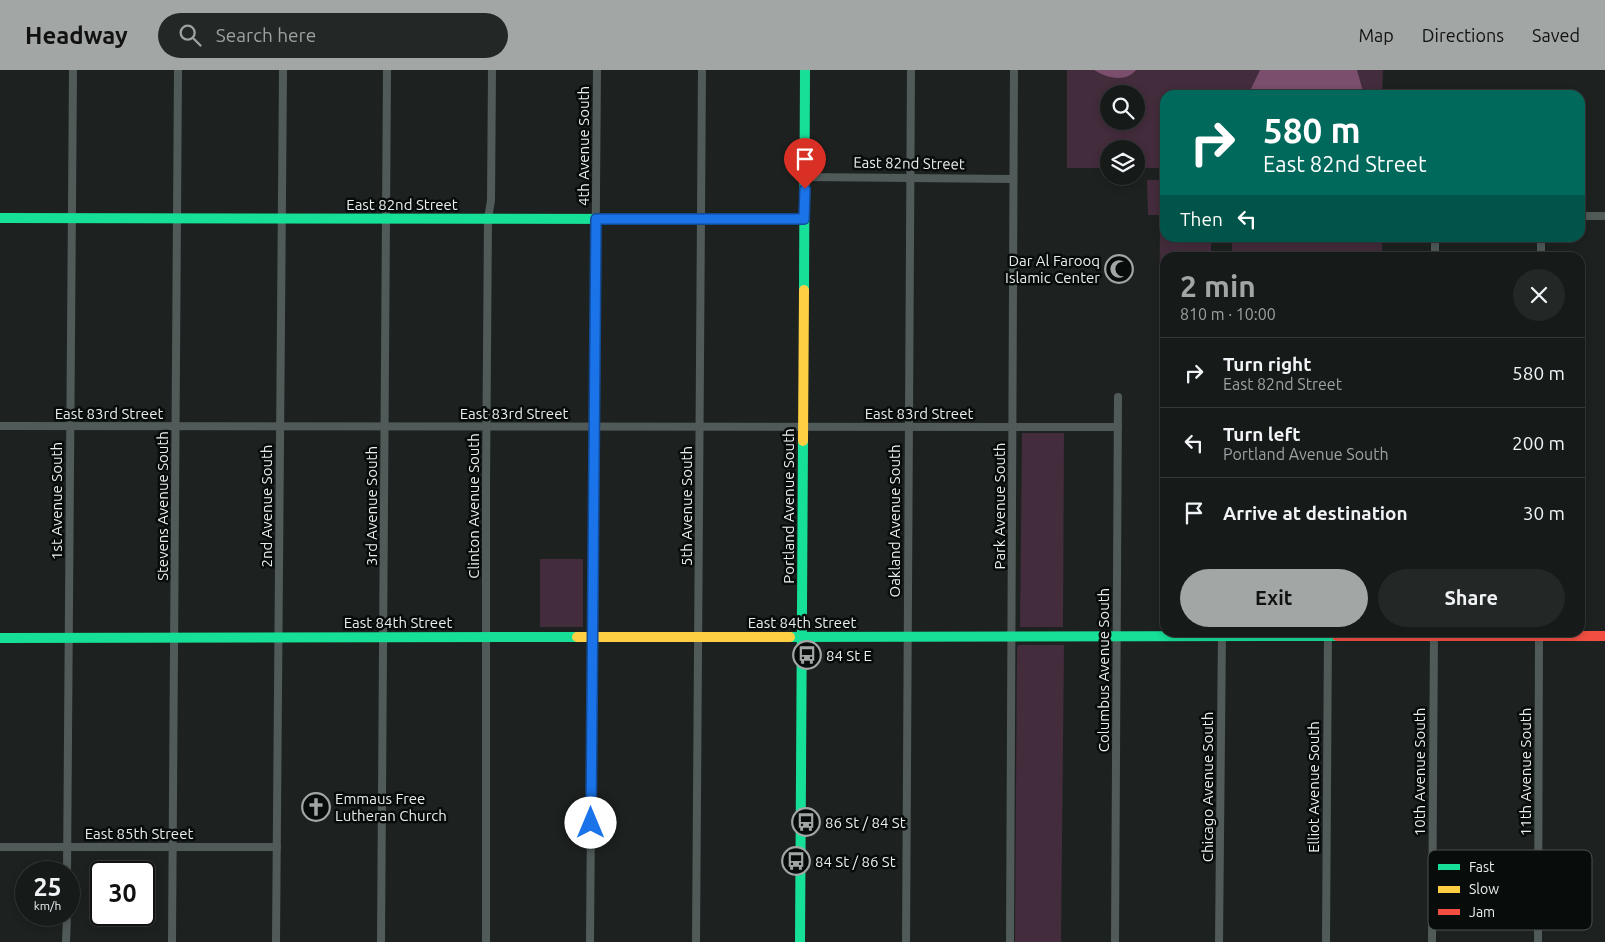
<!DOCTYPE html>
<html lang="en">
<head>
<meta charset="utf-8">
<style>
	body { margin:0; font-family:Ubuntu,sans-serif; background:#232726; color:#f1f3f6; height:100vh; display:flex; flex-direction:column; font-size:19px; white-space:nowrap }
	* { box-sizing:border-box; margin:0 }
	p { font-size:16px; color:#9ea1a2 }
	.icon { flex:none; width:28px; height:28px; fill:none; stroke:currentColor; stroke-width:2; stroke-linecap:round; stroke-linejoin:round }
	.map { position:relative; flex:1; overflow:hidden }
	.side { position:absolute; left:1160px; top:182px; width:425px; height:385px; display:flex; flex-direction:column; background:#161a19; border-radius:15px; box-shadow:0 2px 8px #0003,0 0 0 1px #353838 }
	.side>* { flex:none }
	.guide { position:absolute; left:1160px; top:20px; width:425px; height:152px; border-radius:15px; box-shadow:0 2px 8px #0003,0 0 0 1px #353838; background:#00695c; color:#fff; overflow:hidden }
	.tools { position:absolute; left:1100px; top:15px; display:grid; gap:10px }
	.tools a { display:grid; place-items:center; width:45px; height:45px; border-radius:50%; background:#161a19; box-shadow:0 2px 8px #0003,0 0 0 1px #353838; font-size:25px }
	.speed { position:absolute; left:15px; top:791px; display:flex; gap:10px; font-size:25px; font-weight:700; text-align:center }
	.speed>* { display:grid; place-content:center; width:65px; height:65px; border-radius:50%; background:#161a19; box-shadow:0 2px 8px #0003,0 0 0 1px #353838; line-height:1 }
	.speed small { font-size:12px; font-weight:400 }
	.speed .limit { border:2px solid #111; border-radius:8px; background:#fff; color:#111 }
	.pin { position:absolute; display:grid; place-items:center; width:42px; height:42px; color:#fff; margin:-51px -21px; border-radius:50% 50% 50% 0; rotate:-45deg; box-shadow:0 0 5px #0007 }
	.pin .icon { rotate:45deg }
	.me { position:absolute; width:55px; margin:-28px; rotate:0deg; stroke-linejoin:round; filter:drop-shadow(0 0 4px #0008) }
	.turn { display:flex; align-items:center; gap:18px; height:105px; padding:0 20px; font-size:22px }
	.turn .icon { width:65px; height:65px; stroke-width:2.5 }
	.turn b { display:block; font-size:35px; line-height:42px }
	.then { display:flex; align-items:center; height:48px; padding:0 20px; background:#0003; gap:10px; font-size:19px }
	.round { display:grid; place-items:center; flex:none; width:52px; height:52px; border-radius:26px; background:#232726 }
	.overview { display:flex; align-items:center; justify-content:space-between; height:85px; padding:0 20px }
	h1 { font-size:30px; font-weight:700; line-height:38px; color:#a2a7a6 }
	.button { display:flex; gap:10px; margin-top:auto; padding:10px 20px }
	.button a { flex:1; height:58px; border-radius:30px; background:#a2a7a6; color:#111; font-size:20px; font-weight:700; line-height:58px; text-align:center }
	.button a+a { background:#232726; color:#f1f3f6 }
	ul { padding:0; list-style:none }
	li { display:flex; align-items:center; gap:15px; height:70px; padding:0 20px; border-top:1px solid #353838 }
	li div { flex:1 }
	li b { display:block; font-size:19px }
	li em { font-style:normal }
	header { display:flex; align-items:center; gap:30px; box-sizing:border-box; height:70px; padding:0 25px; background:#a2a7a6; color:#111 }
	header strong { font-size:24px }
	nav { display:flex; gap:28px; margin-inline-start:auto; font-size:18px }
	.search { width:350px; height:45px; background:#232726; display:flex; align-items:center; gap:12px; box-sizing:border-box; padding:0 18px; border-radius:28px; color:#9ea1a2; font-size:19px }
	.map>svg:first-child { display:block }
	.green { fill:#432c3c; fill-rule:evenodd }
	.water { fill:#7a4e6c }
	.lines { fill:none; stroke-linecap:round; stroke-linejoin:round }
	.street { stroke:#505a58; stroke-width:8 }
	.fast { stroke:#16e098; stroke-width:10 }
	.slow { stroke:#ffcf43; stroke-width:10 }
	.jam { stroke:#f24e42; stroke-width:10 }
	.route-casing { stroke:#114b97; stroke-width:12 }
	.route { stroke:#1a73e8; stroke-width:9 }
	.labels { text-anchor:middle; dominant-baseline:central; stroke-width:5; stroke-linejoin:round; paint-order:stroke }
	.street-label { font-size:15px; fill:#e9efee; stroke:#080d0c }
	.poi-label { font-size:15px; fill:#e9efee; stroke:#080d0c; text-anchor:start }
	.key { fill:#080d0c; stroke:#4c5150; stroke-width:1 }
	.key-label { font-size:14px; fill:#e9efee }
</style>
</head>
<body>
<header>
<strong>Headway</strong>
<div class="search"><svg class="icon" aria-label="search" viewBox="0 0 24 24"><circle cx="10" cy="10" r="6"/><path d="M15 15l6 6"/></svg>Search here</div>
<nav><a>Map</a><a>Directions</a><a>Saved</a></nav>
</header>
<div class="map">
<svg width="1605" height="872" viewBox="0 0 1605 872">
	<rect width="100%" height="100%" fill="#1d2221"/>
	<!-- green -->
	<g class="green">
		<path d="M 1067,0 L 1383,0 L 1382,25 L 1165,25 L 1165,98 L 1136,98 L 1136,79 L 1109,79 L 1109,98 L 1067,98 ZM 1109,24 L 1136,24 L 1136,51 L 1109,51 Z"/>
		<path d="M 1147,110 L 1162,110 L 1163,145 L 1148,145 Z"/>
		<path d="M 1160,152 L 1165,152 L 1165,168 L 1211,168 L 1211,187 L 1165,188 L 1165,267 L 1159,267 Z"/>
		<rect x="1232" y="168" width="150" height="19"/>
		<path d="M 1022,363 L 1064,363 L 1063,557 L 1020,557 Z"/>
		<rect x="540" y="489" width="43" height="68"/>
		<path d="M 1019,575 L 1064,575 L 1061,872 L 1015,872 L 1017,577 Z"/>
	</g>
	<!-- water -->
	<g class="water">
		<path d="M 1094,0 L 1136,0 C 1125,13 1107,8 1094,0 Z"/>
		<path d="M 1260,0 L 1357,0 L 1364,25 L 1248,25 Z"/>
	</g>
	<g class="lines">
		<!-- street -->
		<g class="street">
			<path d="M 805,107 L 1013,109"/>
			<path d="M 1580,146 L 1605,146"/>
			<path d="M 1435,188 L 1435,168"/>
			<path d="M 1541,188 L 1541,168"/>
			<path d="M 0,356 L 1118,357"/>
			<path d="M 0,777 L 277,777"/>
			<path d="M 67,802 L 73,0"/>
			<path d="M 66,872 L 67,845"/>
			<path d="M 172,872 L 178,0"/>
			<path d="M 276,872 L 283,0"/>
			<path d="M 381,872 L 387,0"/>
			<path d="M 486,872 L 486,417 L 488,149 L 491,130 L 492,0"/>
			<path d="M 590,872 L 597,0"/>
			<path d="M 696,872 L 702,0"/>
			<path d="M 906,872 L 911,0"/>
			<path d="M 1010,872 L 1014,0"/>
			<path d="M 1115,872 L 1118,327"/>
			<path d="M 1219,872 L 1222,562"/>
			<path d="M 1326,872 L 1328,562"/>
			<path d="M 1432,872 L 1434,562"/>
			<path d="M 1538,872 L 1539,562"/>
		</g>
		<!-- fast -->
		<g class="fast">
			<path d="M 0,148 L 648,149"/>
			<path d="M 804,220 L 805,0"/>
			<path d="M 790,567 L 1337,566"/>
			<path d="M 0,568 L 577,567"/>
			<path d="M 800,872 L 803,371"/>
		</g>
		<!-- slow -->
		<g class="slow">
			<path d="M 648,149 L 804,149"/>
			<path d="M 803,371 L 804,220"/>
			<path d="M 577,567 L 790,567"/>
		</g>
		<!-- jam -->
		<path class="jam" d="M 1337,566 L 1605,566"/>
	</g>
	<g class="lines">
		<defs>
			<path id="route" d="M 591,753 L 596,149 L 804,149 L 805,119"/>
		</defs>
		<!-- route casing -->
		<use href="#route" class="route-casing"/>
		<!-- route -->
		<use href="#route" class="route"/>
	</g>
	<!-- icons -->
	<defs>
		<symbol id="mosque-ring" viewBox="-11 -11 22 22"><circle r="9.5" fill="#080d0c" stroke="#a2a7a6" stroke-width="1.5"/><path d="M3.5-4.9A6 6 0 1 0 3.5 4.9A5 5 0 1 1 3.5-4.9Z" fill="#a2a7a6"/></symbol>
		<symbol id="bus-ring" viewBox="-11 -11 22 22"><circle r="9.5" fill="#080d0c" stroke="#a2a7a6" stroke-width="1.5"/><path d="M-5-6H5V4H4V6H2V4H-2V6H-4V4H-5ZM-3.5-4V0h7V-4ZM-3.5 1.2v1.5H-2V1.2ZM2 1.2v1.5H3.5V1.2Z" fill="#a2a7a6"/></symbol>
		<symbol id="church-ring" viewBox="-11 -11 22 22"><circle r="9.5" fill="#080d0c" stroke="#a2a7a6" stroke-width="1.5"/><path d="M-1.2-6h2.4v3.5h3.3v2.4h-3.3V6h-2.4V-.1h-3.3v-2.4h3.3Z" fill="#a2a7a6"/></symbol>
	</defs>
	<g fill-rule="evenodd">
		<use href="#mosque-ring" x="1103" y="183" width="32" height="32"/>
		<use href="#bus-ring" x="791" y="569" width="32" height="32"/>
		<use href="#church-ring" x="300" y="721" width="32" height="32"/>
		<use href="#bus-ring" x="790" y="736" width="32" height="32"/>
		<use href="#bus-ring" x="780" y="775" width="32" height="32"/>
	</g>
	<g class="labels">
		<!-- street labels -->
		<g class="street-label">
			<text transform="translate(583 76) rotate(-90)">4th Avenue South</text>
			<text transform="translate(909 93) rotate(1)">East 82nd Street</text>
			<text x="402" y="134">East 82nd Street</text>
			<text x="109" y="343">East 83rd Street</text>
			<text x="514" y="343">East 83rd Street</text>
			<text x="919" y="343">East 83rd Street</text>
			<text transform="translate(56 431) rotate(-90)">1st Avenue South</text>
			<text transform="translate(162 436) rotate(-90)">Stevens Avenue South</text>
			<text transform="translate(266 436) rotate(-90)">2nd Avenue South</text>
			<text transform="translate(371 436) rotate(-90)">3rd Avenue South</text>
			<text transform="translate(473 436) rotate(-90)">Clinton Avenue South</text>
			<text transform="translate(686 436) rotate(-90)">5th Avenue South</text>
			<text transform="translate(788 436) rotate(-90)">Portland Avenue South</text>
			<text transform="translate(999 436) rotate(-90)">Park Avenue South</text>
			<text transform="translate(894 451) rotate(-90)">Oakland Avenue South</text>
			<text x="398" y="552">East 84th Street</text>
			<text x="802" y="552">East 84th Street</text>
			<text transform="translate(1103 600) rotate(-90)">Columbus Avenue South</text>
			<text transform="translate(1419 702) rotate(-90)">10th Avenue South</text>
			<text transform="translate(1525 702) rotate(-90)">11th Avenue South</text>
			<text transform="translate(1207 717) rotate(-90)">Chicago Avenue South</text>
			<text transform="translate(1313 717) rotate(-90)">Elliot Avenue South</text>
			<text x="139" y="763">East 85th Street</text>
		</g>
		<!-- poi labels -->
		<g class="poi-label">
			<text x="1100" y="190" text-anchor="end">Dar Al Farooq<tspan x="1100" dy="17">Islamic Center</tspan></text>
			<text x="826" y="585">84 St E</text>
			<text x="335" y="728">Emmaus Free<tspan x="335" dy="17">Lutheran Church</tspan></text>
			<text x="825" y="752">86 St / 84 St</text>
			<text x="815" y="791">84 St / 86 St</text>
		</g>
	</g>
	<!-- legend -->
	<rect x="1428" y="780" width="164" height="80" rx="8" class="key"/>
	<rect x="1438" y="794" width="22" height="6" fill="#16e098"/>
	<rect x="1438" y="816" width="22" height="7" fill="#ffcf43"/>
	<rect x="1438" y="839" width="22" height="6" fill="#f24e42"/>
	<g class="key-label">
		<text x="1469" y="802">Fast</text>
		<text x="1469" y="824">Slow</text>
		<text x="1469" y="847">Jam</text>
	</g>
</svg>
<div class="tools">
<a><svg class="icon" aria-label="search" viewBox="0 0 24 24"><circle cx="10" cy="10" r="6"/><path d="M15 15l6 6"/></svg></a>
<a><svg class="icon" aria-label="layers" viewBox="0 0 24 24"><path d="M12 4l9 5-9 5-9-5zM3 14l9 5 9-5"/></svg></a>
</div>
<div class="speed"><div>25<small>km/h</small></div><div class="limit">30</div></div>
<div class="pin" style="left:805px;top:119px;background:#d93025"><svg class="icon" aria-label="arrive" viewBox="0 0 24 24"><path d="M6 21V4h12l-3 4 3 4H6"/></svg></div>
<svg class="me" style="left:591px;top:753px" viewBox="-20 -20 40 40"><circle r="19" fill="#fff"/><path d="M0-13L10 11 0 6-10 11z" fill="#1a73e8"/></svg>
<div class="guide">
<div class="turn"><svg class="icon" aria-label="right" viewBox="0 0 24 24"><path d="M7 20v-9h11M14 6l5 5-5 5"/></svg><div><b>580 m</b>East 82nd Street</div></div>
<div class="then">Then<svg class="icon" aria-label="left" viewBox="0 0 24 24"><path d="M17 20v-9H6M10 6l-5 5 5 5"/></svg></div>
</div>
<section class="side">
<div class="overview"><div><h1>2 min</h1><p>810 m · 10:00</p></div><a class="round"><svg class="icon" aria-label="close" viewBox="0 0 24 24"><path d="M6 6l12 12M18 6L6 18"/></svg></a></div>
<ul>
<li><svg class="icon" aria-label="right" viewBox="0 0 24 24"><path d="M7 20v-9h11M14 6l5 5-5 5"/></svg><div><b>Turn right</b><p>East 82nd Street</p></div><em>580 m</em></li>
<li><svg class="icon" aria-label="left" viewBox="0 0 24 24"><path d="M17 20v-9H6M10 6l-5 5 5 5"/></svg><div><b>Turn left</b><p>Portland Avenue South</p></div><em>200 m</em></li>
<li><svg class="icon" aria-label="arrive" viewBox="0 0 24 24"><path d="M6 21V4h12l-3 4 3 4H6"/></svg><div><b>Arrive at destination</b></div><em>30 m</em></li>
</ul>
<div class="button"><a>Exit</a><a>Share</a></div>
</section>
</div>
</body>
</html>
